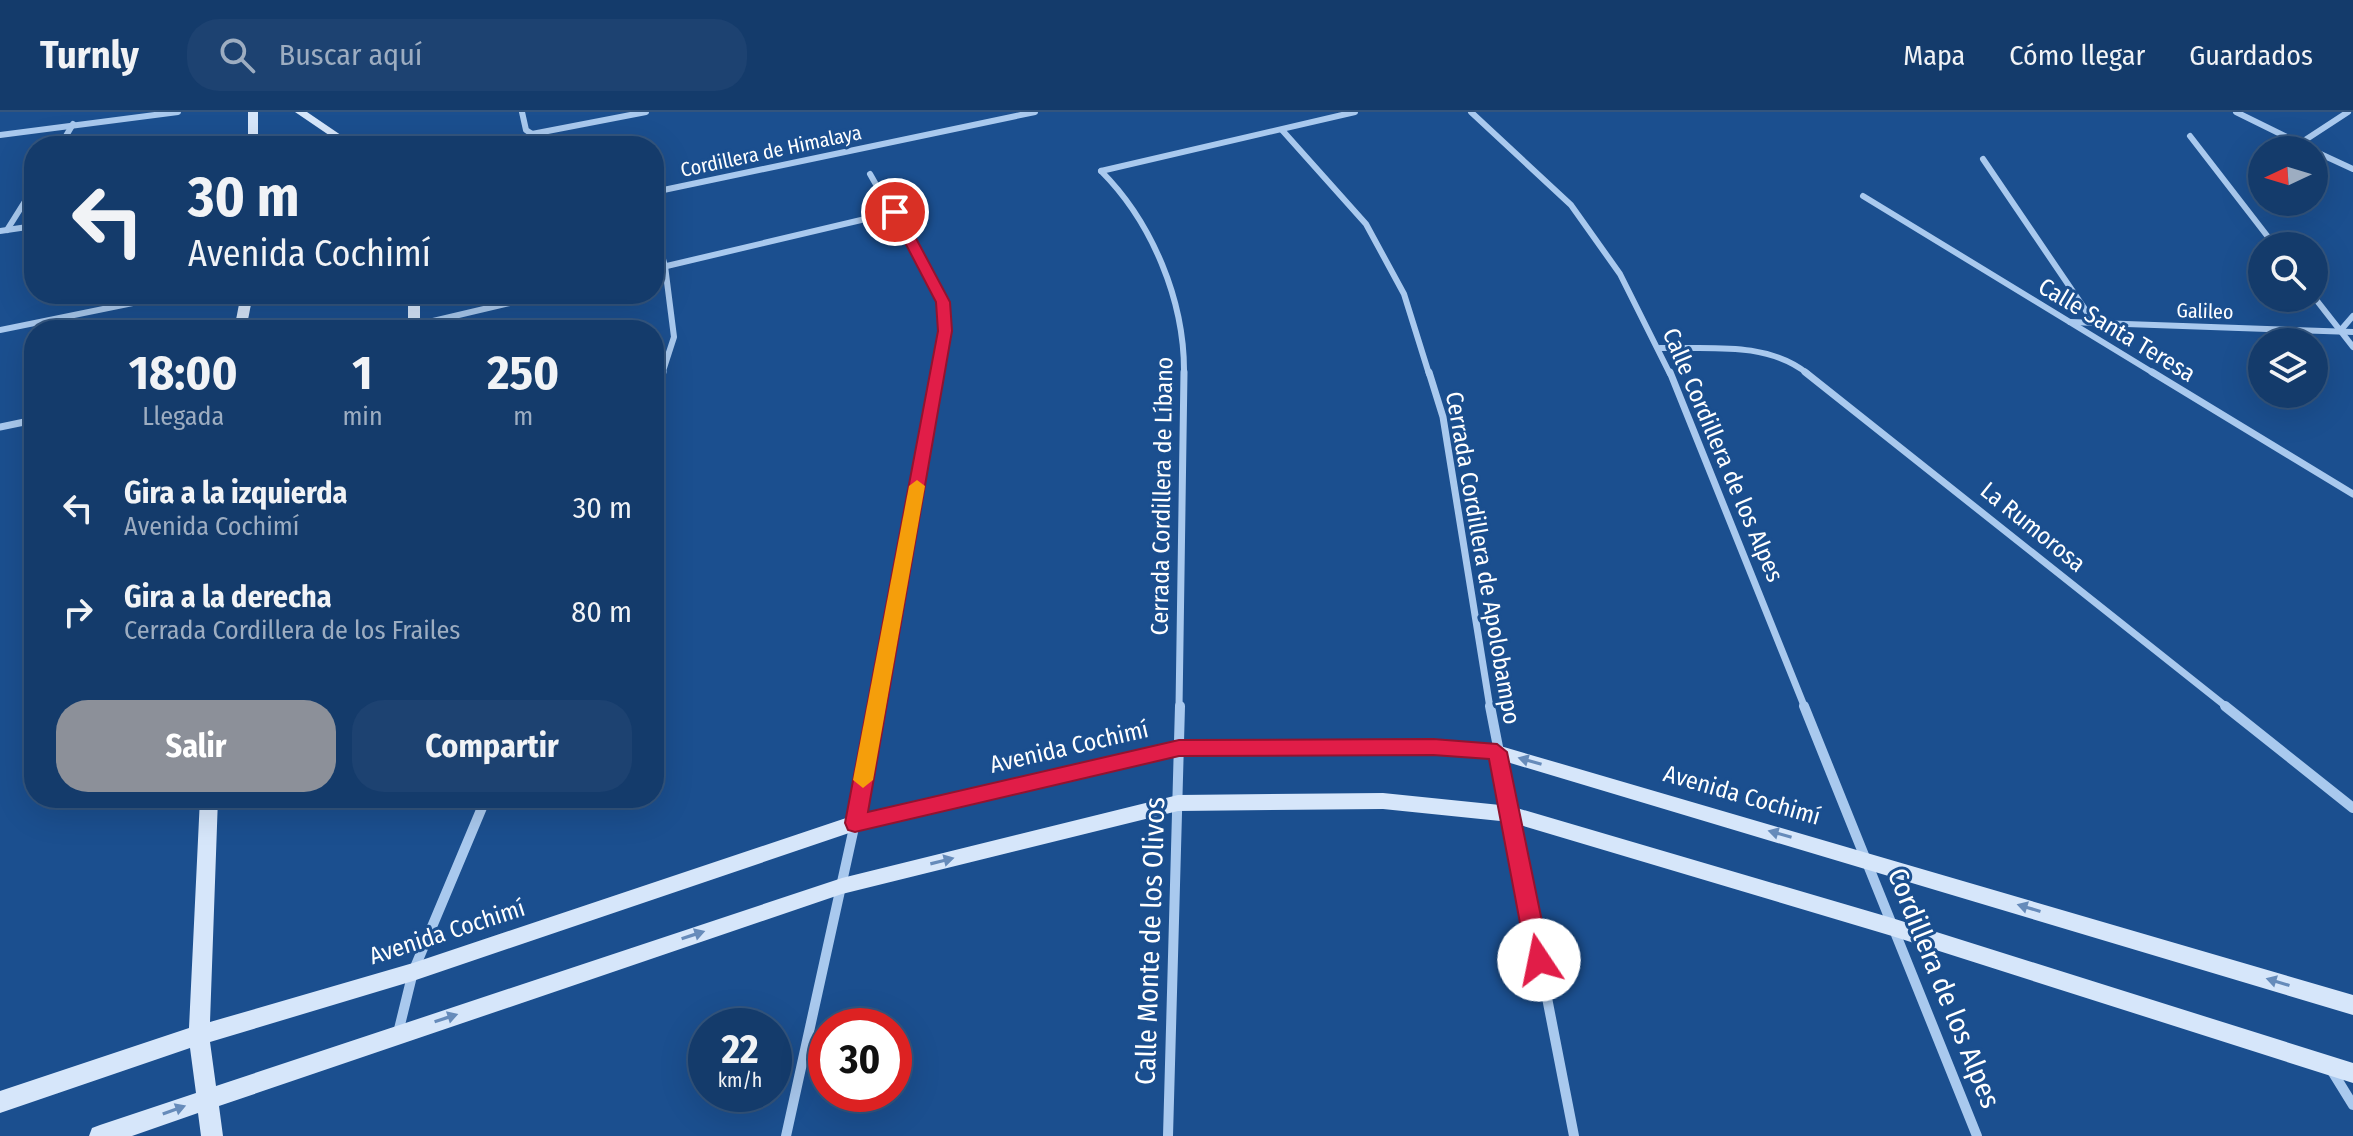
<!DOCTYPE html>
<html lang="es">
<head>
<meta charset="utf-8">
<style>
	body { margin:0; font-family:"Fira Sans Condensed",sans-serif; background:#1d4271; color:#f1f3f6; height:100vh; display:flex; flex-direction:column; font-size:30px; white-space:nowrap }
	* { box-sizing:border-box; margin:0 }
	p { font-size:26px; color:#9dadc1 }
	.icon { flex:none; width:44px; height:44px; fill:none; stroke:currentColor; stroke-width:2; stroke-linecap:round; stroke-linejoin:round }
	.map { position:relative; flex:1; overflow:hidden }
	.drawer { position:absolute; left:24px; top:208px; width:640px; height:488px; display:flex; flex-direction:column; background:#143b6b; border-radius:32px; box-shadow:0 8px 32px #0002,0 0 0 2px #33557e }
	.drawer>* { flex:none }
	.guide { position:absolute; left:24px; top:24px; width:640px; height:168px; border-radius:32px; box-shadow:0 8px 32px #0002,0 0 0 2px #33557e; background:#143b6b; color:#f1f3f6; overflow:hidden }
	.needle { width:52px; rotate:266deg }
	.tools { position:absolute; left:2248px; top:24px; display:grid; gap:16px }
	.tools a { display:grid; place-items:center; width:80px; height:80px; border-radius:50%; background:#143b6b; box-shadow:0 8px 32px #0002,0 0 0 2px #33557e; font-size:40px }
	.speed { position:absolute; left:688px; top:896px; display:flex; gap:16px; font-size:40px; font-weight:700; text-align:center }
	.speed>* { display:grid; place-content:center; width:104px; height:104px; border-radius:50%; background:#143b6b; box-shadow:0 8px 32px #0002,0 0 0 2px #33557e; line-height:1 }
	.speed small { font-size:20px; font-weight:400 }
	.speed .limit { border:12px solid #d22; background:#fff; color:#111 }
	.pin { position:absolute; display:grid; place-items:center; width:68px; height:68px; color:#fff; margin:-34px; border:4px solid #fff; border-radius:50%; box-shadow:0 2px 8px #0007 }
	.me { position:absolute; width:88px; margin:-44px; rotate:349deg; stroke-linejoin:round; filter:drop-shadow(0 0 6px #0008) }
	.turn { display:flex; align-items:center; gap:28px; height:168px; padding:0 32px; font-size:36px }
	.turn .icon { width:104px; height:104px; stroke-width:2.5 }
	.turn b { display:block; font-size:56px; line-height:68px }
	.eta { display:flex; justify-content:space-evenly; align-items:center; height:136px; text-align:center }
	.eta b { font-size:48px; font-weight:700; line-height:56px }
	.cta { display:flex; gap:16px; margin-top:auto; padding:16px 32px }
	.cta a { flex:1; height:92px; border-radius:32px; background:#8c9099; color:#fff; font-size:32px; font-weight:700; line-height:92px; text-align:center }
	.cta a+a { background:#1d4271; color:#f1f3f6 }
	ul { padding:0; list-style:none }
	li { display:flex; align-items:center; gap:24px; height:104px; padding:0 32px }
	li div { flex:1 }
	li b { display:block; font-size:30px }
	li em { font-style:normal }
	header { display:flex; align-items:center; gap:48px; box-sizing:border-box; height:112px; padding:0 40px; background:#143b6b; border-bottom:2px solid #33557e }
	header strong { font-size:38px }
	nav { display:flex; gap:44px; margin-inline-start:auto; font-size:28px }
	.search { width:560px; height:72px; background:#1d4271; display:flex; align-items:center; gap:20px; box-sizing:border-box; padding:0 28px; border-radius:32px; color:#9dadc1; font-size:30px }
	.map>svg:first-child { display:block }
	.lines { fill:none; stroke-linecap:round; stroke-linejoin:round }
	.street-far2 { stroke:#a9c9ee; stroke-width:6 }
	.street-far1 { stroke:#a9c9ee; stroke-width:7 }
	.street { stroke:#a9c9ee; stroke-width:10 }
	.secondary { fill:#d6e6fa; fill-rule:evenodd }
	.oneway { fill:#668bba }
	.route { fill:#e11d48; stroke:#92132f; stroke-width:2 }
	.slow { fill:#f59e0b }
	.labels { text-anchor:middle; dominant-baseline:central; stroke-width:6; stroke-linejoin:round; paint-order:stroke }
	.far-street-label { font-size:20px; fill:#fff; stroke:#1b4f8f }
	.street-label { font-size:24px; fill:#fff; stroke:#1b4f8f }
	.near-street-label { font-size:28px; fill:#fff; stroke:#1b4f8f }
</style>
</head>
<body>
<header>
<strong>Turnly</strong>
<div class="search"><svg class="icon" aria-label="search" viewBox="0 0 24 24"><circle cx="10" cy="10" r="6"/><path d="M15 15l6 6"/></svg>Buscar aquí</div>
<nav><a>Mapa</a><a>Cómo llegar</a><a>Guardados</a></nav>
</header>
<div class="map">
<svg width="2353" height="1024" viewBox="0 0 2353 1024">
	<rect width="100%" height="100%" fill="#1b4f8f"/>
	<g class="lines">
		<!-- street-far2 -->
		<g class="street-far2">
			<path d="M 522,0 L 526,18 L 532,22 L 646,0"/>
			<path d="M 1471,0 L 1571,93 L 1620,162 L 1670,262"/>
			<path d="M 2236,0 L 2313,38"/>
			<path d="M 1282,18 L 1366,112 L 1404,182 L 1429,262"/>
			<path d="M 0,23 L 178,0"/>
			<path d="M 2190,24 L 2275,134"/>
			<path d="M 2299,32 L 2348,0"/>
			<path d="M 60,34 L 73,12"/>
			<path d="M 2314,39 L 2353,57"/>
			<path d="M 1983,47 L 2095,212"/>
			<path d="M 1101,59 C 1152,110 1185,189 1184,262"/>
			<path d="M 1101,59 L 1355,0"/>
			<path d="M 870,62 L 943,190 L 945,219 L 937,262"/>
			<path d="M 654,80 L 1035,0"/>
			<path d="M 1863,84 L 2155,262"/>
			<path d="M 654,115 L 665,154 L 674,225 L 662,262"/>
			<path d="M 7,118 L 34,75"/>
			<path d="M 0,119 L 34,114"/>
			<path d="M 654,157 L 895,100"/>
			<path d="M 2314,185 L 2353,235"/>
			<path d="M 2070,210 L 2353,220"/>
			<path d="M 416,213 L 548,182"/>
			<path d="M 0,218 L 177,182"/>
			<path d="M 2340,219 L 2353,204"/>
			<path d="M 1660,236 C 1710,237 1767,229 1808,262"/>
		</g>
		<!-- street-far1 -->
		<g class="street-far1">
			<path d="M 1429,260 L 1443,305 L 1490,596"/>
			<path d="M 1670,260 L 1805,596"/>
			<path d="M 1805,260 L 2228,596"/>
			<path d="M 2152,260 L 2353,382"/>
			<path d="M 654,286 L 663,260"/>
			<path d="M 0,315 L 34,308"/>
			<path d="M 876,596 L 938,260"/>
			<path d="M 1179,596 L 1184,260"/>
		</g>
		<!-- street -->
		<g class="street">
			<path d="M 1490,594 L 1574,1024"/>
			<path d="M 1804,594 L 1977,1024"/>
			<path d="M 2225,594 L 2353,696"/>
			<path d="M 398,921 L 413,860 L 486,686"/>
			<path d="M 2332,959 L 2353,993"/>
			<path d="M 786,1024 L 855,711 L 876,594"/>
			<path d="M 1168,1024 L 1180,594"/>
		</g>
		<!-- secondary -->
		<g class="secondary">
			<rect x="248" y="0" width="10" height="34"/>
			<path d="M 295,0 L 307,0 L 357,34 L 345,34 Z"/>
			<path d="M 241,182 L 253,182 L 246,218 L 234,218 Z"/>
			<rect x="408" y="182" width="12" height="36"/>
			<path d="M 1433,628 L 1497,633 L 2353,883 L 2353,903 L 1497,647 L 1433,642 L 1179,643 L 855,719 L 413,869 L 210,930 L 216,974 L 842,766 L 1178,683 L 1383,681 L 1510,694 L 1892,806 L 2353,951 L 2353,971 L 1892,824 L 1510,710 L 1383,697 L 1178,699 L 842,782 L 219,994 L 223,1024 L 201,1024 L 198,1001 L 132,1024 L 89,1024 L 92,1016 L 100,1013 L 196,981 L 190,936 L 0,1001 L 0,979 L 189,916 L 200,686 L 218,686 L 210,910 L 413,851 L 855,703 L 1179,629 Z"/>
		</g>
	</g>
	<!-- one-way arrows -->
	<defs><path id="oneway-solid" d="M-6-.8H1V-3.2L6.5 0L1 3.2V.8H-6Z" transform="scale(2)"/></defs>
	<g class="oneway">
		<use href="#oneway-solid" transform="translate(1530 649) rotate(-164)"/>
		<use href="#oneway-solid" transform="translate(1780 722) rotate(-164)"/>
		<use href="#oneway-solid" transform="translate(942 749) rotate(-14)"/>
		<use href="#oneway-solid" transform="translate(2029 796) rotate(-163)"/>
		<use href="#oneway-solid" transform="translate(693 823) rotate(-18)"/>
		<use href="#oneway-solid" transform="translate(2278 870) rotate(-163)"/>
		<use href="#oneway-solid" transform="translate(446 906) rotate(-18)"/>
		<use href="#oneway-solid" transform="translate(174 998) rotate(-20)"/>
	</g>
	<!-- route -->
	<path class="route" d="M 895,97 L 902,100 L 950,190 L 952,219 L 868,700 L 1179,628 L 1433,627 L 1497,632 L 1507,640 L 1550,848 L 1547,855 L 1539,859 L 1531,855 L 1527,848 L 1489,647 L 1433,643 L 1179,644 L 855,720 L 848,718 L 845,711 L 938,219 L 936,190 L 889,100 Z"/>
	<!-- slow -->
	<path class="slow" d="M 917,368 L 925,374 L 873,668 L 863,676 L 853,668 L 909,374 Z"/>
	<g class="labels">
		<!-- far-street labels -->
		<g class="far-street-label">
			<text transform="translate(771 39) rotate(-12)">Cordillera de Himalaya</text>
			<text transform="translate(2205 199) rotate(2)">Galileo</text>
		</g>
		<!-- street labels -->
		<g class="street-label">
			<text transform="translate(2117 218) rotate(31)">Calle Santa Teresa</text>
			<text transform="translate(1723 343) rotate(67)">Calle Cordillera de los Alpes</text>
			<text transform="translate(1162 384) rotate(-89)">Cerrada Cordillera de Líbano</text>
			<text transform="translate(2033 415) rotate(39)">La Rumorosa</text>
			<text transform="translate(1483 446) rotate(80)">Cerrada Cordillera de Apolobampo</text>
			<text transform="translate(1069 635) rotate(-13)">Avenida Cochimí</text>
			<text transform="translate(1742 683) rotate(16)">Avenida Cochimí</text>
			<text transform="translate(447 820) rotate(-18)">Avenida Cochimí</text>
		</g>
		<!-- near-street labels -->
		<g class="near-street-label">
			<text transform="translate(1150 829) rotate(-88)">Calle Monte de los Olivos</text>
			<text transform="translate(1944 876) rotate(68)">Cordillera de los Alpes</text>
		</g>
	</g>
</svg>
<div class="tools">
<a><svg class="needle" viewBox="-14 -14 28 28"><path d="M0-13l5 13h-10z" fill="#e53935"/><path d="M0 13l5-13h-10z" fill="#9dadc1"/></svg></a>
<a><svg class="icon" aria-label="search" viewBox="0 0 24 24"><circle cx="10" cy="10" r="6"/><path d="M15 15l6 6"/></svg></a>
<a><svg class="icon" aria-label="layers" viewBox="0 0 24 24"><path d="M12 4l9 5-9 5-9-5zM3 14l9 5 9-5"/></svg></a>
</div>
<div class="speed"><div>22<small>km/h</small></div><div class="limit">30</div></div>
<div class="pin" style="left:895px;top:100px;background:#d93025"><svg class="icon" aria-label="arrive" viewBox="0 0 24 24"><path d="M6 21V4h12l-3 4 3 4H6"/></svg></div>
<svg class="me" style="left:1539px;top:848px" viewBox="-20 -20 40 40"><circle r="19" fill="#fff"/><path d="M0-13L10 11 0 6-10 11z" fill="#e11d48"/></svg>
<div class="guide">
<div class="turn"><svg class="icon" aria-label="left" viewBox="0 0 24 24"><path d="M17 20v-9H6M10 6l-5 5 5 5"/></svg><div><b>30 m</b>Avenida Cochimí</div></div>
</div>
<section class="drawer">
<div class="eta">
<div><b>18:00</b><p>Llegada</p></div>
<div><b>1</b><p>min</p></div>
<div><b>250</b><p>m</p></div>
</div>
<ul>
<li><svg class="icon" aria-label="left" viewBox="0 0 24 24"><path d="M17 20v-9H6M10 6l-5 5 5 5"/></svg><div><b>Gira a la izquierda</b><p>Avenida Cochimí</p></div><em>30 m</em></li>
<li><svg class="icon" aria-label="right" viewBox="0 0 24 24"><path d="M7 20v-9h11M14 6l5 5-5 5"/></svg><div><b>Gira a la derecha</b><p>Cerrada Cordillera de los Frailes</p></div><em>80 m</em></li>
</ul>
<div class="cta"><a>Salir</a><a>Compartir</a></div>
</section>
</div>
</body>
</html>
